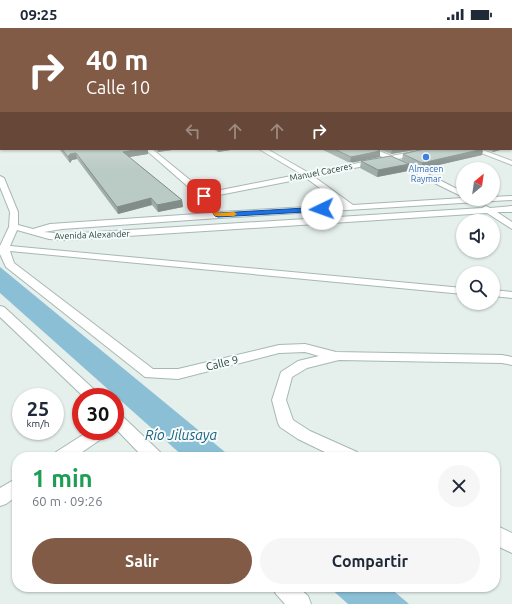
<!DOCTYPE html>
<html lang="es">
<head>
<meta charset="utf-8">
<style>
	body { margin:0; font-family:Ubuntu,sans-serif; background:#f6f6f7; color:#1f2937; height:100vh; display:flex; flex-direction:column; font-size:15px; white-space:nowrap }
	* { box-sizing:border-box; margin:0 }
	p { font-size:13px; color:#747a83 }
	.icon { flex:none; width:22px; height:22px; fill:none; stroke:currentColor; stroke-width:2; stroke-linecap:round; stroke-linejoin:round }
	.map { position:relative; flex:1; overflow:hidden }
	.drawer { position:absolute; left:12px; top:424px; width:488px; height:140px; display:flex; flex-direction:column; background:#fff; border-radius:16px; box-shadow:0 1px 3px #0004 }
	.drawer>* { flex:none }
	.guide { position:absolute; left:0px; top:0px; width:512px; height:122px; box-shadow:0 1px 3px #0004; background:#815b46; color:#fff; overflow:hidden }
	.needle { width:26px; rotate:29deg }
	.buttons { position:absolute; left:456px; top:134px; display:grid; gap:8px }
	.buttons a { display:grid; place-items:center; width:44px; height:44px; border-radius:50%; background:#fff; box-shadow:0 1px 3px #0004; font-size:20px }
	.speed { position:absolute; left:12px; top:360px; display:flex; gap:8px; font-size:20px; font-weight:700; text-align:center }
	.speed>* { display:grid; place-content:center; width:52px; height:52px; border-radius:50%; background:#fff; box-shadow:0 1px 3px #0004; line-height:1 }
	.speed small { font-size:10px; font-weight:400 }
	.speed .limit { border:6px solid #d22; background:#fff; color:#111 }
	.pin { position:absolute; display:grid; place-items:center; width:34px; height:34px; color:#fff; margin:-17px; border-radius:8px; box-shadow:0 2px 6px #0006 }
	.me { position:absolute; width:44px; margin:-22px; rotate:267deg; stroke-linejoin:round; filter:drop-shadow(0 0 3px #0008) }
	.turn { display:flex; align-items:center; gap:14px; height:84px; padding:0 20px; font-size:18px }
	.turn .icon { width:52px; height:52px; stroke-width:2.5 }
	.turn b { display:block; font-size:28px; line-height:34px }
	.lanes { display:flex; align-items:center; height:38px; padding:0 20px; background:#0003; justify-content:center; gap:20px; direction:ltr }
	.lanes .off { opacity:.35 }
	.round { display:grid; place-items:center; flex:none; width:42px; height:42px; border-radius:21px; background:#f6f6f7 }
	.overview { display:flex; align-items:center; justify-content:space-between; height:68px; padding:0 20px }
	h1 { font-size:24px; font-weight:700; line-height:30px; color:#1e9e55 }
	.primary-button { display:flex; gap:8px; margin-top:auto; padding:8px 20px }
	.primary-button a { flex:1; height:46px; border-radius:24px; background:#815b46; color:#fff; font-size:16px; font-weight:700; line-height:46px; text-align:center }
	.primary-button a+a { background:#f6f6f7; color:#1f2937 }
	.status { display:flex; justify-content:space-between; align-items:center; height:28px; padding:0 20px; background:#fff; direction:ltr }
	.status svg { height:11px; fill:currentColor }
	.map>svg:first-child { display:block }
	.water { fill:#8bbfd6 }
	.lines { fill:none; stroke-linecap:round; stroke-linejoin:round }
	.minor-casing { stroke:#a7b8b4; stroke-width:2 }
	.secondary-casing { stroke:#a2bbb6; stroke-width:2 }
	.minor { fill:#fff; fill-rule:evenodd }
	.secondary { fill:#fff; fill-rule:evenodd }
	.wall { fill:#a0aea9 }
	.shaded-wall { fill:#828d8a }
	.building { fill:#bacac5; stroke:#828d8a }
	.route { fill:#1a73e8; stroke:#114b97 }
	.slow { fill:#f59e0b }
	.shop-dot { fill:#3f7fe0; stroke:#f6fbf9; stroke-width:1.5 }
	.labels { text-anchor:middle; dominant-baseline:central; stroke-width:4; stroke-linejoin:round; paint-order:stroke }
	.far-shop-label { font-size:9px; fill:#366cbe; stroke:#f6fbf9 }
	.far-street-label { font-size:9px; fill:#23423e; stroke:#f6fbf9 }
	.street-label { font-size:11px; fill:#23423e; stroke:#f6fbf9 }
	.near-water-label { font-size:14px; font-style:italic; fill:#196082; stroke:#f6fbf9 }
</style>
</head>
<body>
<div class="status"><b>09:25</b><svg viewBox="0 0 49 12"><path d="M0 12V9h3v3zM5 12V6h3v6zM10 12V3h3v9zM15 12V0h3v12zM26 1h20v11H26zM47 4h2v5h-2z"/></svg></div>
<div class="map">
<svg width="512" height="576" viewBox="0 0 512 576">
	<rect width="100%" height="100%" fill="#e5efec"/>
	<!-- water -->
	<g class="water">
		<path d="M 0,239 L 231,429 L 184,429 L 0,265 Z"/>
		<path d="M 329,559 L 389,559 L 409,576 L 348,576 Z"/>
	</g>
	<g class="lines">
		<defs>
			<g id="minor">
				<path d="M 511,80 L 512,81 L 512,85 L 511,84 Z"/>
				<rect x="511" y="104" width="1" height="4"/>
				<path d="M 145,121 L 152,121 L 206,165 L 301,146 L 259,121 L 267,121 L 309,145 L 384,130 L 367,121 L 375,121 L 391,128 L 429,121 L 442,121 L 398,131 L 463,164 L 463,169 L 390,133 L 313,148 L 353,177 L 463,170 L 493,171 L 493,169 L 512,168 L 512,172 L 218,190 L 62,201 L 44,204 L 65,206 L 482,180 L 486,178 L 490,180 L 512,178 L 512,184 L 497,184 L 512,194 L 512,201 L 487,185 L 65,212 L 49,211 L 17,202 L 10,218 L 463,260 L 463,266 L 10,223 L 14,235 L 153,341 L 178,341 L 279,317 L 305,316 L 336,324 L 502,327 L 512,329 L 512,337 L 502,335 L 339,332 L 307,340 L 292,349 L 286,372 L 293,392 L 310,403 L 357,424 L 359,429 L 335,429 L 298,411 L 280,399 L 278,395 L 272,372 L 281,344 L 298,333 L 319,328 L 305,324 L 279,325 L 178,351 L 145,349 L 6,239 L 0,226 L 0,218 L 9,199 L 10,184 L 0,159 L 0,148 L 4,150 L 18,184 L 18,197 L 33,201 L 50,196 L 212,185 L 201,170 ZM 306,150 L 343,177 L 220,184 L 209,169 Z"/>
				<path d="M 471,121 L 480,121 L 512,133 L 512,137 Z"/>
				<path d="M 493,262 L 512,264 L 512,270 L 493,268 Z"/>
				<path d="M 0,278 L 4,279 L 98,365 L 100,369 L 84,369 L 0,289 Z"/>
				<path d="M 115,384 L 120,386 L 160,424 L 162,429 L 143,429 L 115,400 Z"/>
				<path d="M 89,403 L 109,403 L 107,407 L 75,429 L 54,429 L 56,424 Z"/>
				<path d="M 17,450 L 17,468 L 6,476 L 0,478 L 0,460 Z"/>
				<path d="M 495,497 L 512,505 L 512,525 L 495,517 Z"/>
				<path d="M 272,559 L 298,559 L 308,568 L 311,576 L 285,576 L 276,566 Z"/>
			</g>
			<path id="secondary" d="M 0,112 L 1,112 L 0,117 Z"/>
		</defs>
		<!-- minor casing -->
		<use href="#minor" class="minor-casing"/>
		<!-- secondary casing -->
		<use href="#secondary" class="secondary-casing"/>
		<!-- minor -->
		<use href="#minor" class="minor"/>
		<!-- secondary -->
		<use href="#secondary" class="secondary"/>
	</g>
	<!-- wall -->
	<g class="wall">
		<path d="M 59,121 L 148,121 L 148,126 L 129,129 L 182,172 L 183,179 L 158,184 L 152,177 L 118,186 L 77,131 L 72,132 L 70,135 Z"/>
		<path d="M 154,121 L 179,121 L 158,124 Z"/>
		<path d="M 213,121 L 237,121 L 218,124 Z"/>
		<path d="M 321,121 L 376,121 L 380,129 L 350,135 Z"/>
		<path d="M 379,121 L 421,121 L 391,126 Z"/>
		<path d="M 483,121 L 482,127 L 421,141 L 402,132 L 403,126 Z"/>
		<path d="M 484,121 L 504,121 L 493,124 Z"/>
		<path d="M 361,133 L 409,136 L 408,143 L 377,149 L 360,140 Z"/>
	</g>
	<!-- shaded-wall -->
	<g class="shaded-wall">
		<path d="M 140,121 L 148,121 L 148,126 L 123,130 L 123,124 Z"/>
		<path d="M 158,121 L 179,121 L 158,124 Z"/>
		<path d="M 218,121 L 237,121 L 218,124 Z"/>
		<path d="M 392,121 L 421,121 L 391,126 Z"/>
		<path d="M 483,121 L 482,127 L 421,141 L 422,135 Z"/>
		<path d="M 493,121 L 504,121 L 493,124 Z"/>
		<path d="M 380,123 L 380,129 L 350,135 L 351,129 Z"/>
		<path d="M 76,125 L 77,131 L 72,132 L 70,135 L 68,129 L 70,126 Z"/>
		<path d="M 409,136 L 408,143 L 377,149 L 378,142 Z"/>
		<path d="M 151,170 L 152,177 L 118,186 L 117,179 Z"/>
		<path d="M 182,172 L 183,179 L 158,184 L 157,177 Z"/>
	</g>
	<!-- building -->
	<g class="building">
		<rect x="0" y="60" width="1" height="23"/>
		<path d="M 62,121 L 140,121 L 123,124 L 182,172 L 157,177 L 151,170 L 117,179 L 76,125 L 70,126 L 68,129 Z"/>
		<path d="M 334,121 L 376,121 L 380,123 L 351,129 Z"/>
		<path d="M 424,121 L 483,121 L 422,135 L 403,126 Z"/>
		<path d="M 391,128 L 409,136 L 378,142 L 361,133 Z"/>
	</g>
	<!-- sky -->
	<linearGradient id="sky" x2="0" y2="1"><stop stop-color="#83b8e1"/><stop offset="0.43" stop-color="#f3f8f6"/><stop offset="1" stop-color="#f3f8f6" stop-opacity="0"/></linearGradient>
	<rect width="512" height="141" fill="url(#sky)"/>
	<!-- route -->
	<path class="route" d="M 202,167 L 206,167 L 219,185 L 322,179 L 325,181 L 322,183 L 218,189 L 215,188 L 201,168 Z"/>
	<!-- slow -->
	<path class="slow" d="M 210,178 L 215,178 L 219,185 L 234,184 L 237,186 L 234,188 L 215,188 L 209,180 Z"/>
	<!-- markers -->
	<circle class="shop-dot" cx="426" cy="129" r="4"/>
	<g class="labels">
		<!-- far-shop labels -->
		<g class="far-shop-label">
			<text x="426" y="141">Almacen<tspan x="426" dy="10">Raymar</tspan></text>
		</g>
		<!-- far-street labels -->
		<g class="far-street-label">
			<text transform="translate(321 144) rotate(-11)">Manuel Caceres</text>
			<text transform="translate(92 207) rotate(-2)">Avenida Alexander</text>
		</g>
		<!-- street labels -->
		<g class="street-label">
			<text transform="translate(222 335) rotate(-14)">Calle 9</text>
		</g>
		<!-- near-water labels -->
		<g class="near-water-label">
			<text x="181" y="407">Río Jilusaya</text>
		</g>
	</g>
</svg>
<div class="buttons">
<a><svg class="needle" viewBox="-14 -14 28 28"><path d="M0-13l5 13h-10z" fill="#e53935"/><path d="M0 13l5-13h-10z" fill="#747a83"/></svg></a>
<a><svg class="icon" aria-label="sound" viewBox="0 0 24 24"><path d="M4 9h4l5-4v14l-5-4H4zM17 9q2 3 0 6"/></svg></a>
<a><svg class="icon" aria-label="search" viewBox="0 0 24 24"><circle cx="10" cy="10" r="6"/><path d="M15 15l6 6"/></svg></a>
</div>
<div class="speed"><div>25<small>km/h</small></div><div class="limit">30</div></div>
<div class="pin" style="left:204px;top:168px;background:#d93025"><svg class="icon" aria-label="arrive" viewBox="0 0 24 24"><path d="M6 21V4h12l-3 4 3 4H6"/></svg></div>
<svg class="me" style="left:322px;top:181px" viewBox="-20 -20 40 40"><circle r="19" fill="#fff"/><path d="M0-13L10 11 0 6-10 11z" fill="#1a73e8"/></svg>
<div class="guide">
<div class="turn"><svg class="icon" aria-label="right" viewBox="0 0 24 24"><path d="M7 20v-9h11M14 6l5 5-5 5"/></svg><div><b>40 m</b>Calle 10</div></div>
<div class="lanes"><svg class="icon off" aria-label="left" viewBox="0 0 24 24"><path d="M17 20v-9H6M10 6l-5 5 5 5"/></svg><svg class="icon off" aria-label="ahead" viewBox="0 0 24 24"><path d="M12 20V5M6 11l6-6 6 6"/></svg><svg class="icon off" aria-label="ahead" viewBox="0 0 24 24"><path d="M12 20V5M6 11l6-6 6 6"/></svg><svg class="icon" aria-label="right" viewBox="0 0 24 24"><path d="M7 20v-9h11M14 6l5 5-5 5"/></svg></div>
</div>
<section class="drawer">
<div class="overview"><div><h1>1 min</h1><p>60 m · 09:26</p></div><a class="round"><svg class="icon" aria-label="close" viewBox="0 0 24 24"><path d="M6 6l12 12M18 6L6 18"/></svg></a></div>
<div class="primary-button"><a>Salir</a><a>Compartir</a></div>
</section>
</div>
</body>
</html>
